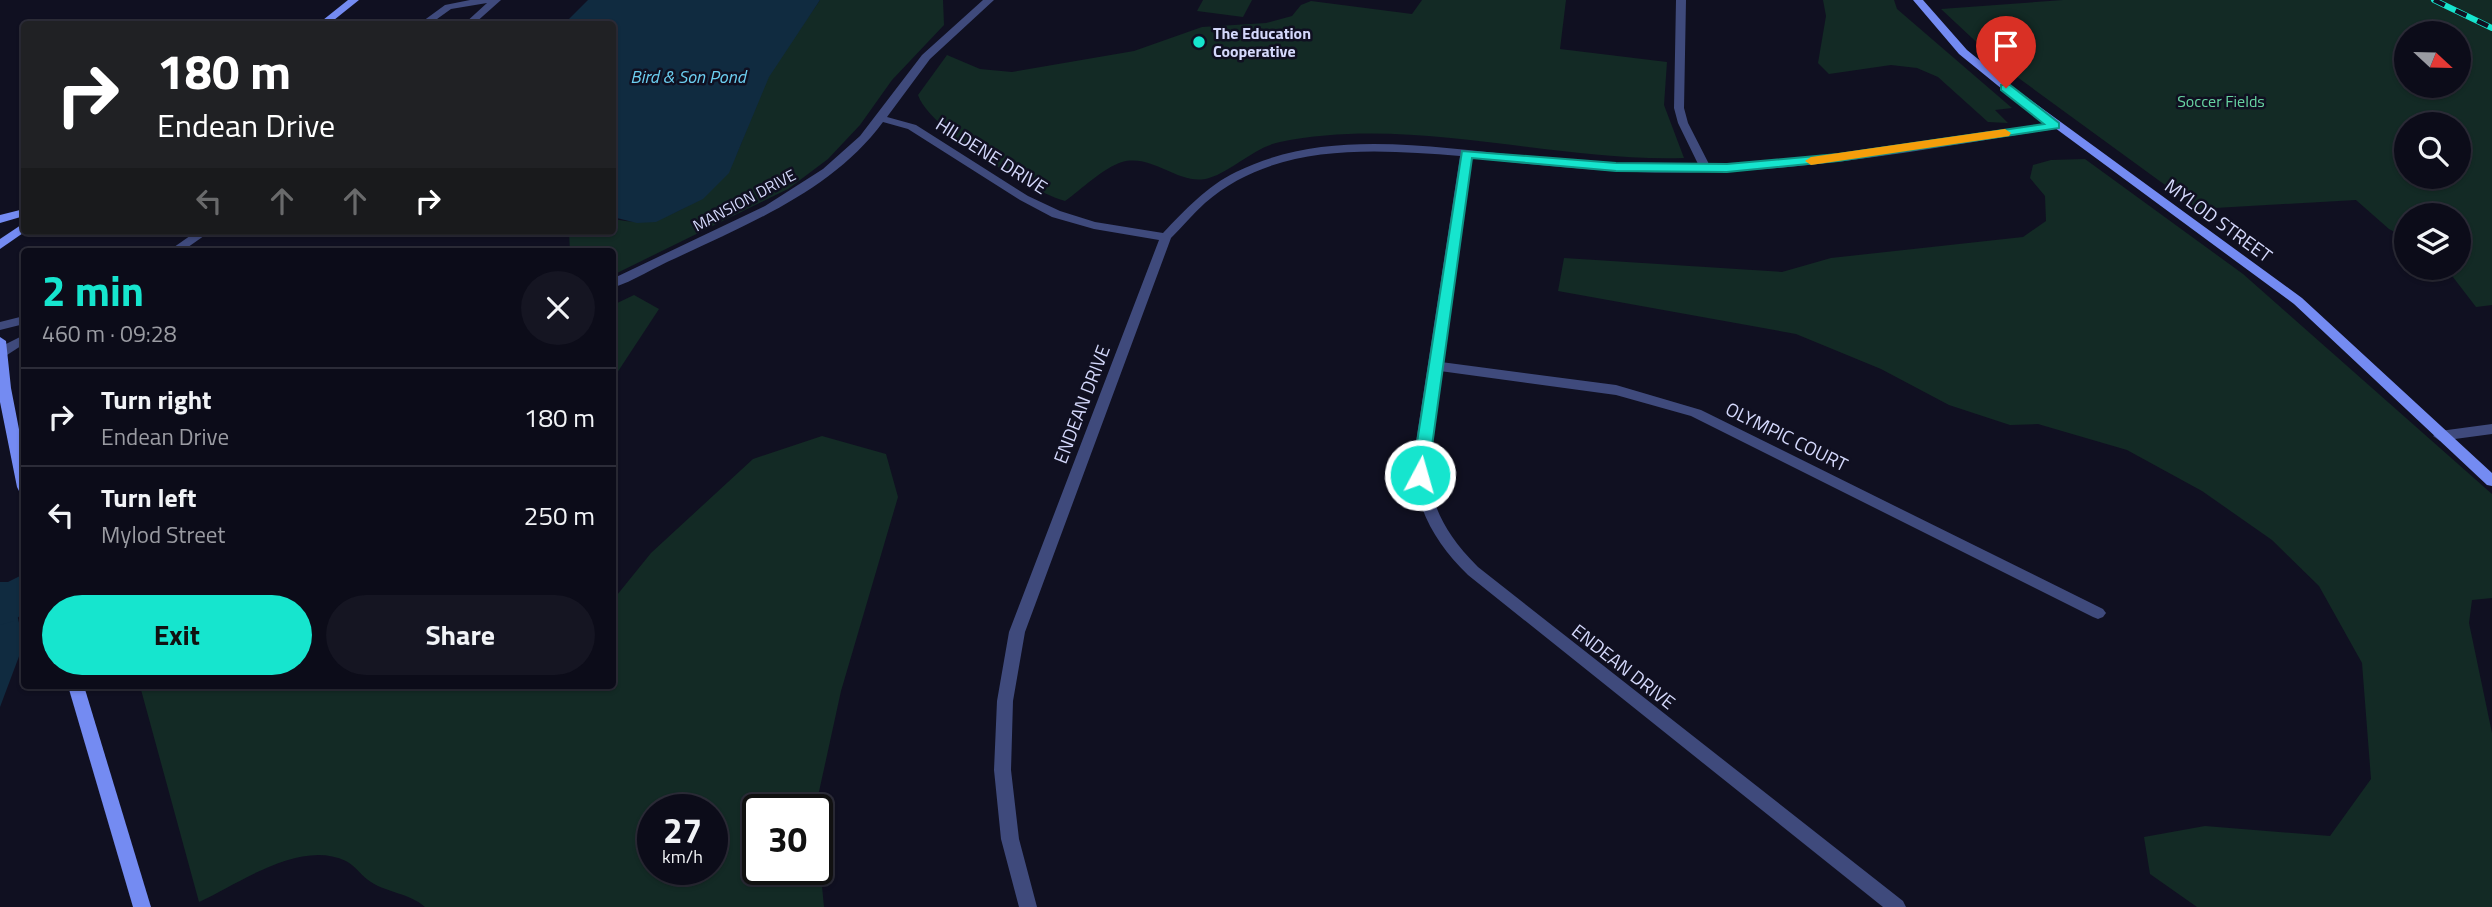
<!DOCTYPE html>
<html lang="en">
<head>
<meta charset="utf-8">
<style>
	body { margin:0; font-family:"Titillium Web",sans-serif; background:#151522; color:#f1f3f6; height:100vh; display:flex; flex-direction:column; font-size:26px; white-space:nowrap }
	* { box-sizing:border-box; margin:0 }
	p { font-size:23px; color:#9a9ba2 }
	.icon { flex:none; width:38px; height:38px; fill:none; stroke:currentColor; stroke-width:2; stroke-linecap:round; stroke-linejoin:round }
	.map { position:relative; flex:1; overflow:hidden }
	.details { position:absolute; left:21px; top:248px; width:595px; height:441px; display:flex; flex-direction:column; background:#0c0c19; border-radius:7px; box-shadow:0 2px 5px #0004,0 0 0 2px #2c2c38 }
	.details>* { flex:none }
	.guide { position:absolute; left:21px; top:21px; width:595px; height:214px; border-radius:7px; box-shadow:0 2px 5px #0004,0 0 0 2px #2c2c38; background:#202124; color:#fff; overflow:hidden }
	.needle { width:46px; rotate:112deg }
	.fabs { position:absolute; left:2394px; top:21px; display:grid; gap:14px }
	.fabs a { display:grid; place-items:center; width:77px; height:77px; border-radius:50%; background:#0c0c19; box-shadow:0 2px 5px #0004,0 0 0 2px #2c2c38; font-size:35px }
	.speed { position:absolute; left:637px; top:794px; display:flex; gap:14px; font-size:35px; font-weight:700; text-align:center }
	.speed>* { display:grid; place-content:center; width:91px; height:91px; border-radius:50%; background:#0c0c19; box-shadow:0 2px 5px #0004,0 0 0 2px #2c2c38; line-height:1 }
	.speed small { font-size:18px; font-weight:400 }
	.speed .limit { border:4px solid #111; border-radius:10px; background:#fff; color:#111 }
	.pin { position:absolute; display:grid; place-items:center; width:60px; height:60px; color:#fff; margin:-72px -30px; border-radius:50% 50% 50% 0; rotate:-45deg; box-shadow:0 0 7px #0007 }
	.pin .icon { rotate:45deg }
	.me { position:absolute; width:77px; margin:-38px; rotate:6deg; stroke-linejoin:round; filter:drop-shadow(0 0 5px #0008) }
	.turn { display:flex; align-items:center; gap:24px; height:147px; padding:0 21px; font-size:32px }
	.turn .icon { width:91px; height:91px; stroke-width:2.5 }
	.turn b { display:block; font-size:49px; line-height:60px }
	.lanes { display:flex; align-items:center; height:66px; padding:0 21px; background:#0003; justify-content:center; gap:35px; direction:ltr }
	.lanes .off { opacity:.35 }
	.round { display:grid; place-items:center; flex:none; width:74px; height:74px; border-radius:37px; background:#151522 }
	.overview { display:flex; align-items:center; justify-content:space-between; height:119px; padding:0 21px }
	h1 { font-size:42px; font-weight:700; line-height:52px; color:#16e5ce }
	.cta { display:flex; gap:14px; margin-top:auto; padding:14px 21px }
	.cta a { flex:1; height:80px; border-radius:42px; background:#16e5ce; color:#111; font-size:28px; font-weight:700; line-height:80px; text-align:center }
	.cta a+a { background:#151522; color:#f1f3f6 }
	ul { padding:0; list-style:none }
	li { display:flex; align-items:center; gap:21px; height:98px; padding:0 21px; border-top:2px solid #2c2c38 }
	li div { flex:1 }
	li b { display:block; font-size:26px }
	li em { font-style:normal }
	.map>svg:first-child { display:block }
	.green { fill:#132a25; fill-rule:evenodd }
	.water { fill:#102b40 }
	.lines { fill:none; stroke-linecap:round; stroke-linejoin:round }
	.river { fill:#102b40; fill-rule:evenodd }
	.street { fill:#3f4a7c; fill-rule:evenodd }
	.secondary { fill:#748bf2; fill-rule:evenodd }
	.rail-casing { stroke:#16e5ce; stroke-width:6 }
	.rail { stroke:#101021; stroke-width:4.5; stroke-dasharray:12; stroke-linecap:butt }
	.route { fill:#16e5ce; stroke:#0e9586; stroke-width:2 }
	.slow { fill:#f59e0b }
	.poi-dot { fill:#16e5ce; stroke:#101021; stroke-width:2.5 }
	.labels { text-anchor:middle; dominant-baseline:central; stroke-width:5; stroke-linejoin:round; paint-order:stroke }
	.far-poi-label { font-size:16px; font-weight:bold; fill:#d4d8fb; stroke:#101021; text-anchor:start }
	.far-park-label { font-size:16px; fill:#67d4a2; stroke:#101021 }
	.far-street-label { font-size:16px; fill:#d4d8fb; stroke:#101021 }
	.far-water-label { font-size:18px; font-style:italic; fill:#6ccff1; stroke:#101021 }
	.street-label { font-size:19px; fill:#d4d8fb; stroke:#101021 }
</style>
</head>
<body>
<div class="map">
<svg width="2492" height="907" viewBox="0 0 2492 907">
	<rect width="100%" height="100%" fill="#101021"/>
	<!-- green -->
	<g class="green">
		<path d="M 820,0 L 943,0 L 944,25 L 892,80 L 860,125 L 828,159 L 788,189 L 613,275 L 612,252 L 570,252 L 569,231 L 612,231 L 613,219 C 639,224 655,222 680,210 C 744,179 739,132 769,76 C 784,50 803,25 820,0 Z"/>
		<path d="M 1203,0 L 1252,0 L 1243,17 L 1197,11 Z"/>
		<path d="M 1422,0 L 1566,0 L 1560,49 L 1667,62 L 1664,105 L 1684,158 C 1549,162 1414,115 1280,142 C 1254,147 1234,170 1209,178 C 1180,187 1153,153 1122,162 C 1103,168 1082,189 1065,201 C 1029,191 929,128 918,95 L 947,55 L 980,69 L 1012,72 L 1134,51 L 1202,27 L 1266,23 L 1292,16 L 1301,5 L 1311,1 L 1412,14 Z"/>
		<path d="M 1823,0 L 1894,0 L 1897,9 L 2012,108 L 1995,110 L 2008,123 L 1988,122 L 1938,77 L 1917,68 L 1891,65 L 1829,74 L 1818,63 L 1826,16 Z"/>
		<path d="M 2063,0 L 2492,0 L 2492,305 L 2476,307 L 2446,268 L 2459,268 L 2459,215 L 2406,215 L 2406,238 L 2389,229 L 2356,200 L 2198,209 L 2002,66 L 1941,9 ZM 2459,33 L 2459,86 L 2406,86 L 2406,33 ZM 2459,124 L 2459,177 L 2406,177 L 2406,124 Z"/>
		<path d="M 2085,159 L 2243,274 L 2492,494 L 2492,598 L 2472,600 L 2469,623 L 2492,733 L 2492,907 L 2197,907 L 2150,874 L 2144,837 L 2205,826 L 2330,836 L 2371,779 L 2362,663 L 2319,586 L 2272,540 L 2202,491 L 2127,450 L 2038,424 L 2010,425 L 1949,405 L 1881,369 L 1796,334 L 1558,291 L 1564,258 L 1782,272 L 1831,258 L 2023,237 L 2046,221 L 2045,196 L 2030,178 L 2033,165 L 2051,160 Z"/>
		<path d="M 634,295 L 659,309 L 613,379 L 613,305 Z"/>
		<path d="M 822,436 L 886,454 L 898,497 L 841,691 L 815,810 L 758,810 L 758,870 L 817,870 L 817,834 L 824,907 L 425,907 C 409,893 388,893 371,882 C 362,877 356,866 346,861 C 300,839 240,883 199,902 L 140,686 L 612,686 L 613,600 L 651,553 L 753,459 ZM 653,810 L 712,810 L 712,870 L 653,870 Z"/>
	</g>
	<!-- water -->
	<g class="water">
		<path d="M 588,0 L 820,0 L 769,77 L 729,173 L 703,199 L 656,222 L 637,223 L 613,217 L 612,24 L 564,24 Z"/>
		<path d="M 0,582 L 9,582 L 24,643 L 0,707 Z"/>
	</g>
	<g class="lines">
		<!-- river -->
		<path class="river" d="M 24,574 L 24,612 L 14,621 L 0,625 L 0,586 Z"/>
		<!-- street -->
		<g class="street">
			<path d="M 470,0 L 501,0 L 474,24 L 464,24 L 487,3 L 451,9 L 430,24 L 419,24 L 445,5 Z"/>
			<path d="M 983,0 L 994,0 L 930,59 L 887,117 L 916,125 L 1028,196 L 1060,211 L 1095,222 L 1163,233 C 1185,210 1207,186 1236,172 C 1325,128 1429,147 1524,156 C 1582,162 1640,167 1699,166 L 1678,123 L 1674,108 L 1676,0 L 1686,0 L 1684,108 L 1688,123 L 1710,166 L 1839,154 L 2059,124 L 2060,126 L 2055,129 C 1939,147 1823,169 1705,172 C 1627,175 1549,166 1471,158 L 1441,362 L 1616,385 L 1701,410 L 2103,609 L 2106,613 L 2103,617 L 2098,619 L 2093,617 L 1691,416 L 1616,395 L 1440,371 C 1428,456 1411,500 1478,567 L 1903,901 L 1906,907 L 1883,907 L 1468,575 C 1435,543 1415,508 1413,461 L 1460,156 C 1373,149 1275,142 1205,203 C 1193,214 1182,227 1171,238 L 1025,632 L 1013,701 L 1011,770 L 1019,839 L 1037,907 L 1019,907 L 1001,839 L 994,770 L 997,701 L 1009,632 L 1159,240 L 1094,229 L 1052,217 L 1020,200 L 908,129 L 883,122 C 833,190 750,223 676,258 C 655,267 634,281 612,288 L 612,279 L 765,206 L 823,169 L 860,136 L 922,55 Z"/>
			<path d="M 197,231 L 211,231 L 181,252 L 167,252 Z"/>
			<path d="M 24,316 L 24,324 L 0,330 L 0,322 Z"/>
			<path d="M 24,335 L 24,344 L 7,355 L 0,356 L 0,347 Z"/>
			<path d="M 2492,424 L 2492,434 L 2440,441 L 2433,436 L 2440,431 Z"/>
		</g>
		<!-- secondary -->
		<g class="secondary">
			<path d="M 348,0 L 359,0 L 329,24 L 318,24 Z"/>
			<path d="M 1913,0 L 1923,0 L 1967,50 L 2010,85 L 2302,298 L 2492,473 L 2492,486 L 2487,485 L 2294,304 L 2002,89 L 1959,54 Z"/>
			<path d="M 24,209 L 24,216 L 0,223 L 0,215 Z"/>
			<path d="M 24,223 L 26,231 L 0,249 L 0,239 Z"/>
			<path d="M 0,337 L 6,341 L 11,388 L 24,455 L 24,492 L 19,491 L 17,487 L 0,402 Z"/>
			<path d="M 68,686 L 84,686 L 151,907 L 133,907 Z"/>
		</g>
		<defs>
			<path id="rail" d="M 2434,0 L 2492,28"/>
		</defs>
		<!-- rail casing -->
		<use href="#rail" class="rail-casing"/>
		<!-- rail -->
		<use href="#rail" class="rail"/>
	</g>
	<!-- route -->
	<path class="route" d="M 2001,85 L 2010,85 L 2059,123 L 2059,128 L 1838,161 L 1727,172 L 1616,171 L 1472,158 L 1428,475 L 1420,481 L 1414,479 L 1412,475 L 1462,151 L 1616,163 L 1727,164 L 1838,154 L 2044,124 L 2001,90 Z"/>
	<!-- slow -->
	<path class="slow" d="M 2005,129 L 2011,133 L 2009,136 L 1811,165 L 1805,161 L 1811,157 Z"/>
	<!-- markers -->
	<circle class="poi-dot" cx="1199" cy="42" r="7"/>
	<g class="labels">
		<!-- far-poi labels -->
		<g class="far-poi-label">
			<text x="1213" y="33">The Education<tspan x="1213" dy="18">Cooperative</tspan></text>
		</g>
		<!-- far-park labels -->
		<g class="far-park-label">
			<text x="2221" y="101">Soccer Fields</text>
		</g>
		<!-- far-street labels -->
		<g class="far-street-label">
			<text transform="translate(744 200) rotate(-28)">MANSION DRIVE</text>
		</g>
		<!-- far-water labels -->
		<g class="far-water-label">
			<text x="688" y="76">Bird &amp; Son Pond</text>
		</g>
		<!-- street labels -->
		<g class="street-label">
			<text transform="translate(992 155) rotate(32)">HILDENE DRIVE</text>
			<text transform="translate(2219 220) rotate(36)">MYLOD STREET</text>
			<text transform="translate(1081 404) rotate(-69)">ENDEAN DRIVE</text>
			<text transform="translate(1787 436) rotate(26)">OLYMPIC COURT</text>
			<text transform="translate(1624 666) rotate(38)">ENDEAN DRIVE</text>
		</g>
	</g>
</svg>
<div class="fabs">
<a><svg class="needle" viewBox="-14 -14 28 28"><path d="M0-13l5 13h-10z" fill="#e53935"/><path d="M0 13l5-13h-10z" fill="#9a9ba2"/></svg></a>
<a><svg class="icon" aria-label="search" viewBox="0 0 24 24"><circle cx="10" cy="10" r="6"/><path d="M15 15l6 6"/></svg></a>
<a><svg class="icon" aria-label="layers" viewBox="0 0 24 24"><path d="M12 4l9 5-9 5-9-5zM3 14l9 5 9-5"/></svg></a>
</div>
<div class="speed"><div>27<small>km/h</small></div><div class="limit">30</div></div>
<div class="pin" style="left:2006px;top:88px;background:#d93025"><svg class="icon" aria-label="arrive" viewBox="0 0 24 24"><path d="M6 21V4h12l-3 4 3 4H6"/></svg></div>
<svg class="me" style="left:1420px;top:475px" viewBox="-20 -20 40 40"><circle r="17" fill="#16e5ce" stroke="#fff" stroke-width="3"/><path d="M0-11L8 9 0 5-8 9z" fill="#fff"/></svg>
<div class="guide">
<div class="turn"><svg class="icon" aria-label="right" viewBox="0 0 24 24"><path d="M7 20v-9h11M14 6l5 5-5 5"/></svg><div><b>180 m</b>Endean Drive</div></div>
<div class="lanes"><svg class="icon off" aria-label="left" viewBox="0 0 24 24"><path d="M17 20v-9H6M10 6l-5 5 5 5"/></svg><svg class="icon off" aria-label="ahead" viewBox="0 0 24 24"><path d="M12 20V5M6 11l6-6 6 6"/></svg><svg class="icon off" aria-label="ahead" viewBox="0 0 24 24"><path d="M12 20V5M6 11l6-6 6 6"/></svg><svg class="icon" aria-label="right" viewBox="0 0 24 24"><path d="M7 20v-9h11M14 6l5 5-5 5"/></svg></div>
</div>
<section class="details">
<div class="overview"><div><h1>2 min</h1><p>460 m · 09:28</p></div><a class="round"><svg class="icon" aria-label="close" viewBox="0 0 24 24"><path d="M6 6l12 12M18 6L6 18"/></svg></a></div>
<ul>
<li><svg class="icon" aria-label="right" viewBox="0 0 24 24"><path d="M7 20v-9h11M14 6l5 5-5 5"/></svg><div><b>Turn right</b><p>Endean Drive</p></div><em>180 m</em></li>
<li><svg class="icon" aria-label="left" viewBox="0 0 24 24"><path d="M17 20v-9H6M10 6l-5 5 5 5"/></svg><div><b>Turn left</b><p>Mylod Street</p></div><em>250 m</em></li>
</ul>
<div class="cta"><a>Exit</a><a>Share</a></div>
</section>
</div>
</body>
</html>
